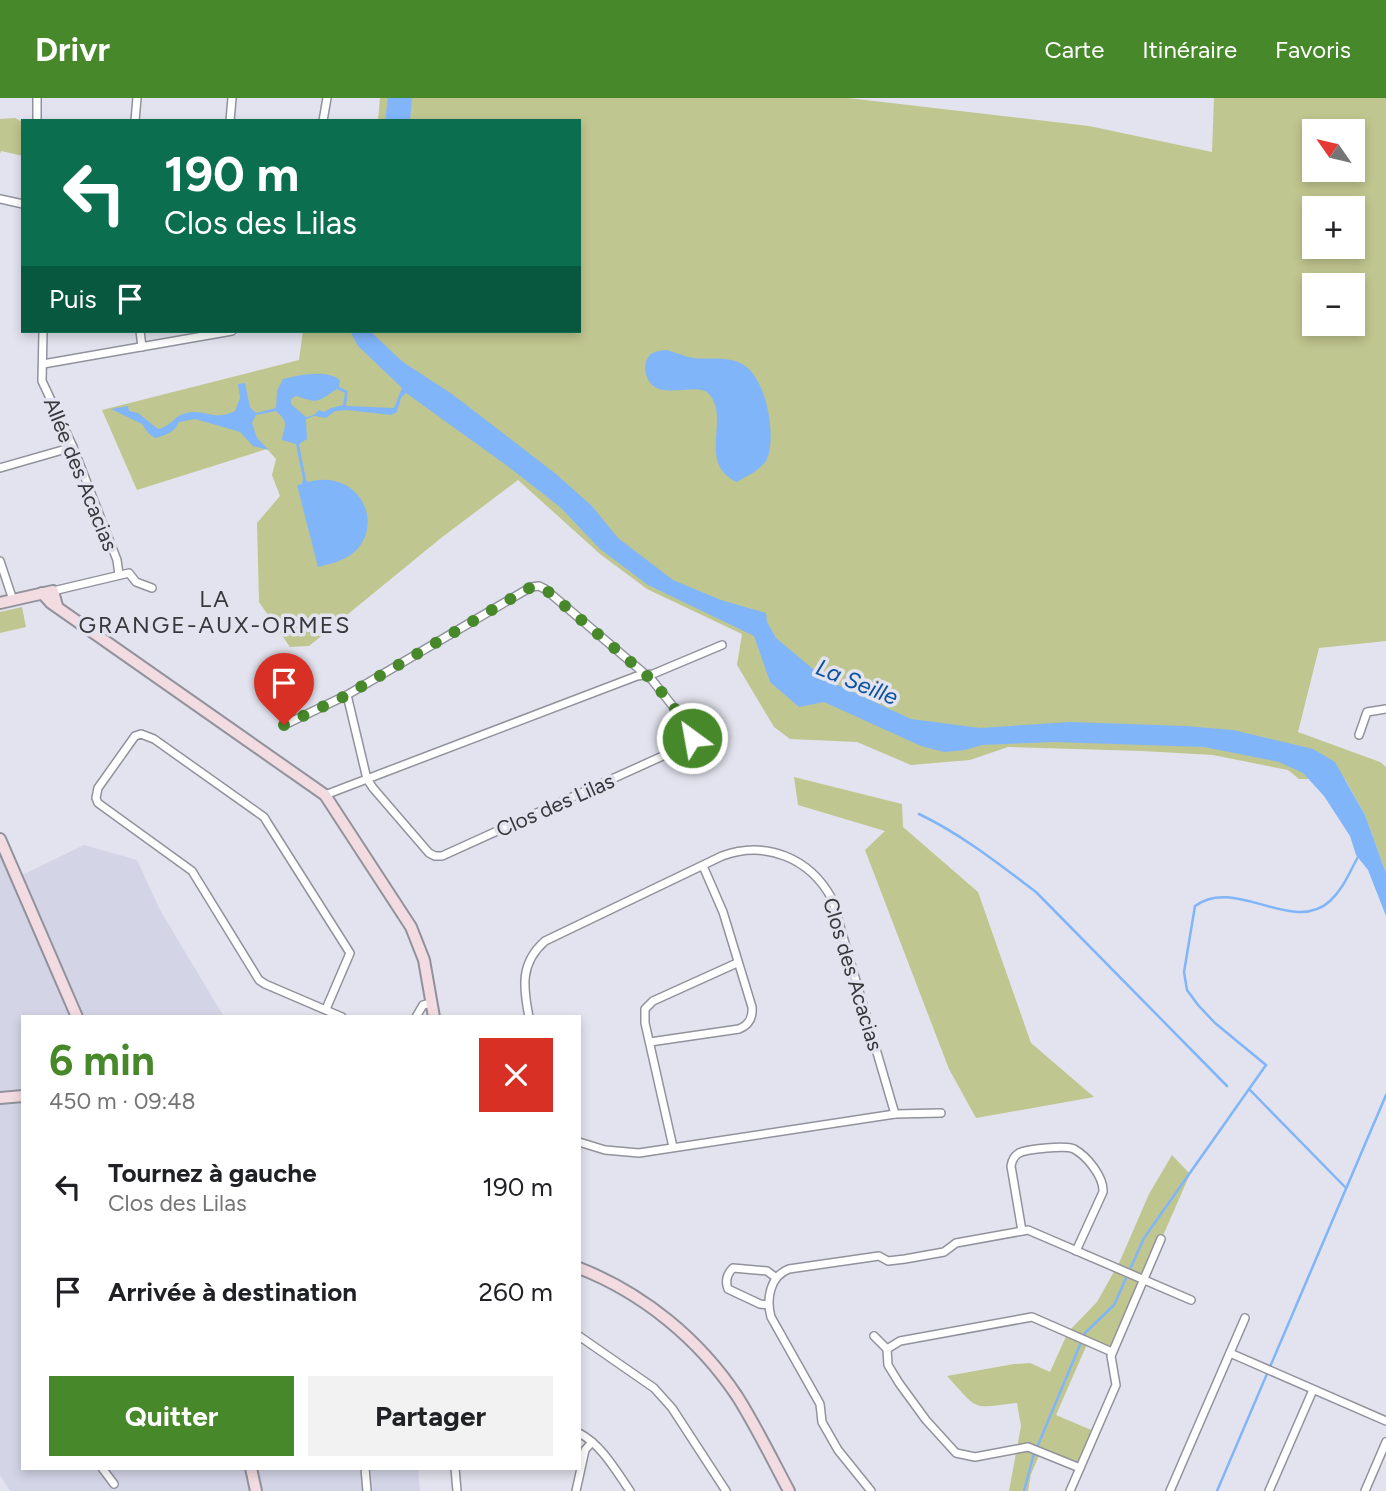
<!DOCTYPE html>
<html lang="fr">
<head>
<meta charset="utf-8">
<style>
	body { margin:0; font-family:Figtree,sans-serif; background:#f2f2f2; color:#202124; height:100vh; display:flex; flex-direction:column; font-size:26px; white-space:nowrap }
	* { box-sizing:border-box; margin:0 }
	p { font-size:23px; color:#757577 }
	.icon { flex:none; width:38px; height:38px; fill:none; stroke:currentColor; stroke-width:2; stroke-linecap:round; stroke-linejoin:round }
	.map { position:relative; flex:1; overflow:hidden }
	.sheet { position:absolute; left:21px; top:917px; width:560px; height:455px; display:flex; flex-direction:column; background:#fff; border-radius:0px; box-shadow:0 4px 10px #0003 }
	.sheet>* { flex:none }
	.guide { position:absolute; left:21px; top:21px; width:560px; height:214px; border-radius:0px; box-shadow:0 4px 10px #0003; background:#0b6e4f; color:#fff; overflow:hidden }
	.needle { width:46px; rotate:304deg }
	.controls { position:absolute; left:1302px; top:21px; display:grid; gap:14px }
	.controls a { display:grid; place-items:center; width:63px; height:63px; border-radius:0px; background:#fff; box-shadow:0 4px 10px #0003; font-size:35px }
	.pin { position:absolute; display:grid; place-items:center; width:60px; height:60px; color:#fff; margin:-72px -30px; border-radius:50% 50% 50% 0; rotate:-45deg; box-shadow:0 0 7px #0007 }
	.pin .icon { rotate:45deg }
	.me { position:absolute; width:77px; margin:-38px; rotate:328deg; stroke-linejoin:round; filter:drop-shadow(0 0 5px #0008) }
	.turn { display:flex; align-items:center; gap:24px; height:147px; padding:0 28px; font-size:32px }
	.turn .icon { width:91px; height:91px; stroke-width:2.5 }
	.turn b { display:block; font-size:49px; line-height:60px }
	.then { display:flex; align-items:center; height:66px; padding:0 28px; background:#0003; gap:14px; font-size:26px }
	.round { display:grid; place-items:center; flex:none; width:74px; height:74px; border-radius:0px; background:#f2f2f2 }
	.headline { display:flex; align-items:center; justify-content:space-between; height:119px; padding:0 28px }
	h1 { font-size:42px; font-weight:700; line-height:52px; color:#47882a }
	.action { display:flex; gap:14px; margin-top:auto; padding:14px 28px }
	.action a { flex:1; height:80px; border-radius:0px; background:#47882a; color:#fff; font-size:28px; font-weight:700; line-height:80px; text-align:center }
	.action a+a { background:#f2f2f2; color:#202124 }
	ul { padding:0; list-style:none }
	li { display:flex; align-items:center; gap:21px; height:105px; padding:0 28px }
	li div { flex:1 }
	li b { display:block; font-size:26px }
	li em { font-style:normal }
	header { display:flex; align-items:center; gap:42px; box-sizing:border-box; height:98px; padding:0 35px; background:#47882a; color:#fff }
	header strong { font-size:33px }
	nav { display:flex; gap:38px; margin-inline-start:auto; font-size:24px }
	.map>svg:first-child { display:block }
	.built { fill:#d3d4e6 }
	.green { fill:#c0c68f; fill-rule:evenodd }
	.water { fill:#81b5f9; fill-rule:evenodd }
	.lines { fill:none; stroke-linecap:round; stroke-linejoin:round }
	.stream { stroke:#81b5f9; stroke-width:2.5 }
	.street-casing { stroke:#91929c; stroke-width:10 }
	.secondary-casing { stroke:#91929c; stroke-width:14 }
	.street { stroke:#fff; stroke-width:7 }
	.secondary { stroke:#f3dce1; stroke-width:10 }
	.route { stroke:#47882a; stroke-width:12; stroke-dasharray:0 21.6 }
	.labels { text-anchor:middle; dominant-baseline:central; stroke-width:7; stroke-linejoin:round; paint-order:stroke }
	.street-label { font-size:21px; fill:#37383c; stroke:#e2e3ee }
	.neighbourhood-label { font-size:23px; letter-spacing:2px; fill:#37383c; stroke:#e2e3ee }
	.water-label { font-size:23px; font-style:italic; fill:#0a52a0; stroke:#e2e3ee }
</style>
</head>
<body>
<header>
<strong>Drivr</strong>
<nav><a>Carte</a><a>Itinéraire</a><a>Favoris</a></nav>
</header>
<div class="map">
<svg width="1386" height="1393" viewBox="0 0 1386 1393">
	<rect width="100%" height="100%" fill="#e2e3ee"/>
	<!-- built -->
	<path class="built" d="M 0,741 L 18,779 L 84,747 L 137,762 L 160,812 L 224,919 L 23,919 L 23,1370 L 418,1370 L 420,1393 L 10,1393 L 0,1377 Z"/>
	<!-- green -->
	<g class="green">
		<path d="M 380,0 L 848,0 L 1089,28 L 1212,54 L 1214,0 L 1386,0 L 1386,543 L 1319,550 L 1298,634 L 1380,664 L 1386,669 L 1386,775 L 1365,717 L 1345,681 L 1299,681 L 1288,672 L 1213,657 L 1142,653 L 1008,649 L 970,662 L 911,667 L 857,644 L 790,641 L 774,629 L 737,567 L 742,536 L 647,491 L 600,456 L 518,382 L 441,440 L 309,548 L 290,549 L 259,504 L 257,425 L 280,398 L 272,377 L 276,361 L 267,351 L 137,392 L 102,312 L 299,262 L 303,233 L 579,233 L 579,23 L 378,23 ZM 1314,33 L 1353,33 L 1353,72 L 1314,72 ZM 1314,110 L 1353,110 L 1353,149 L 1314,149 ZM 1314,187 L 1353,187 L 1353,226 L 1314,226 Z"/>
		<path d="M 15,20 L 23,24 L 23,58 L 1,53 L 0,56 L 0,21 Z"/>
		<path d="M 22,509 L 26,529 L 0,535 L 0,514 Z"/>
		<path d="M 794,679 L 902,706 L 903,729 L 978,794 L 1031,945 L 1094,999 L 976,1020 L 949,971 L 865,752 L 885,733 L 798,707 Z"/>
		<path d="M 1172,1057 L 1190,1076 L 1112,1254 L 1088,1244 L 1056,1317 L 1096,1334 L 1080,1370 L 1041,1353 L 1031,1376 L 1028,1393 L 1009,1393 L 1021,1328 L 1017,1305 C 970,1310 980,1314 947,1278 L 1014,1266 L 1030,1265 L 1050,1274 L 1068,1234 L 1097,1204 L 1120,1163 L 1149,1096 Z"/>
	</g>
	<!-- water -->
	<g class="water">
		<path d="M 388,0 L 412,0 L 410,23 L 385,23 Z"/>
		<path d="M 350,233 L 370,233 L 403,264 L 452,296 L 556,376 L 592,408 L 618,440 L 673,482 L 721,502 L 766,515 L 767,524 L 776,540 L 825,581 L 911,621 L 980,630 L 1070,624 L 1185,628 L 1233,632 L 1313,651 L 1335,664 L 1365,717 L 1386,775 L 1386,818 L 1368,772 L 1356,757 L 1350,738 L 1324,698 L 1303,675 L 1279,664 L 1204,649 L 1054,644 L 982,647 L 965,652 L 944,654 L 921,648 L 824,604 L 799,609 L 770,584 L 754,538 L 648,487 L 600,451 L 560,409 L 506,367 L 406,295 L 401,300 L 397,314 L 391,317 L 347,312 L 335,313 L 326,320 L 314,318 L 306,321 L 307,341 L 299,346 L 306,382 L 308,384 C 362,369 388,432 349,458 C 340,464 329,466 318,469 L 297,387 L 302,386 L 303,381 L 296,346 L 282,342 C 284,326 290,326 276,313 L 256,317 L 252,325 L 257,340 L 269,352 L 253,348 L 240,334 L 230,331 L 195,321 L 179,324 C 174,335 166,337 155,340 L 148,335 L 142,326 L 111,311 L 128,308 L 129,313 L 138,315 L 158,331 C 174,327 173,318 186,315 C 206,310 213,324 235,313 L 240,300 L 238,286 L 245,285 L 250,309 L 256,315 L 276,310 L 277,293 L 283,281 C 299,277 327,271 340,282 L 339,289 L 348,293 L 346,308 L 394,310 L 402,290 L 358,248 ZM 337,291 L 345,295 L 343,307 L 331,310 L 324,314 L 319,312 L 314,317 L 306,319 L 291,306 L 291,301 L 296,298 C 320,306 317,304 337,291 Z"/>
		<path d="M 667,252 C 674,254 681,257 688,259 C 705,263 725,257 742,266 C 766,278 777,337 767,361 C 762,371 747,378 737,384 C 696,365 731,321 709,296 C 696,281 650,310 645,271 C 645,265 647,259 651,256 C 656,253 662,252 667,252 Z"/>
	</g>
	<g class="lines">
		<!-- stream -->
		<g class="stream">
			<path d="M 919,716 C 961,736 999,766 1036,794 L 1227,988"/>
			<path d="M 1249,991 L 1345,1089"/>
			<path d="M 1024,1393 L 1033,1359 L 1085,1235 L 1114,1207 L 1144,1140 L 1266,967 L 1215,925 L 1198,907 L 1187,892 L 1184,874 L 1195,808 C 1235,778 1293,837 1330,803 C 1344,790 1350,773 1359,757"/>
			<path d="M 1217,1393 L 1386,997"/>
		</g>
		<defs>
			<g id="street">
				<path d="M 37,0 L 37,23"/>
				<path d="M 135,23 L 137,0"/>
				<path d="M 230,23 L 232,0"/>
				<path d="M 323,23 L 327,0"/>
				<path d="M 0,101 L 23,106"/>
				<path d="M 43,233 L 42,283 L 73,349 L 117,462 L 119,477"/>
				<path d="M 140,233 L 142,249"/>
				<path d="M 43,266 L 232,233"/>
				<path d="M 0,370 L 73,349"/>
				<path d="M 0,463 L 13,502"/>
				<path d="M 53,493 L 129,475 L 136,484 L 152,490"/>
				<path d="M 284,627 L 347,597 L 531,489 L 539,488 L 545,491 L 652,582 L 691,631 L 692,640 L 687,647 L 442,758 L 435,758 L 429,755 L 373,690 L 367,681 L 347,597"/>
				<path d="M 1359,637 L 1367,614 L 1386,611"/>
				<path d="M 325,697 L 637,578 L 653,576 L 722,547"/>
				<path d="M 326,911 L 350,855 L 267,724 L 264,719 L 154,641 L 141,636 L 135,638 L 98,690 L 96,700 L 98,705 L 192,773 L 259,882 L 265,886 L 342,919"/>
				<path d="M 416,919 L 423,907 L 431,905"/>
				<path d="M 529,919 C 523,889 520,865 545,843 L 722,758 C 766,742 810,760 832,801 L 895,1016"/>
				<path d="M 650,944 L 739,931 C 749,927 753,920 752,909 L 723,814 L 703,768"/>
				<path d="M 579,1044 L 605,1052 L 639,1055 L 895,1016 L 941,1015"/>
				<path d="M 673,1049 L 645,925 L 645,911 L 653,903 L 737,865"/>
				<path d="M 1022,1133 L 1011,1068 C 1012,1062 1014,1058 1019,1055 C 1027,1051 1066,1047 1074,1051 C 1087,1058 1104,1079 1103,1094 L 1076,1153"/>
				<path d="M 768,1207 L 760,1206 L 728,1191 C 725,1183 727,1176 733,1170 L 767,1173 L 775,1179"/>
				<path d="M 579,1238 L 654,1290 L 672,1310 L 726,1393"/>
				<path d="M 874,1238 L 887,1251"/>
				<path d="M 1230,1255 L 1386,1323"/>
				<path d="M 579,1335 C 602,1347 616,1373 630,1393"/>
				<path d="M 102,1370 L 114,1386"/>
				<path d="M 365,1370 L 367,1393"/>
				<path d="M 455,1370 L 457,1393"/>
				<path d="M 1080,1370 L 1028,1349 L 975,1359 L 956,1355 L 926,1322 L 899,1285 L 888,1267 L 887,1251 L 900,1243 L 1032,1219 L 1112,1254"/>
				<path d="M 576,1393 L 585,1352 L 592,1344"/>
				<path d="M 871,1393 L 838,1352 L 822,1324 L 820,1306 L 771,1219 C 766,1201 770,1178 789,1171 L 879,1158 L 888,1163 L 905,1161 L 944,1154 L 956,1145 L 1028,1132 L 1191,1202"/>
				<path d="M 1070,1393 L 1116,1287 L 1111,1258 L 1161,1141"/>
				<path d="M 1170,1393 L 1245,1220"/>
				<path d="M 1269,1393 L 1313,1292"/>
				<path d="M 1365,1393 L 1386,1344"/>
			</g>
			<g id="secondary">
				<path d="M 42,495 L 51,505 L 325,697 L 411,829 L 424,862 L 434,919"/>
				<path d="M 0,505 L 53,493 L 57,508"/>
				<path d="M 0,741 L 77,919"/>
				<path d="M 0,1000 L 23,998"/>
				<path d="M 579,1170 C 643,1195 699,1241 737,1298 C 756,1328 772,1361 789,1393"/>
				<path d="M 251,1370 L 256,1393"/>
			</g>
		</defs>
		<!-- street casing -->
		<use href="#street" class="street-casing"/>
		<!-- secondary casing -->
		<use href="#secondary" class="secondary-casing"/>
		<!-- street -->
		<use href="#street" class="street"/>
		<!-- secondary -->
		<use href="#secondary" class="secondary"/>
	</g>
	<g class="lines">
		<!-- route -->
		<path class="route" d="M 284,627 L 347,597 L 531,489 L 538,488 L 545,491 L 652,582 L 691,631 L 692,640"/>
	</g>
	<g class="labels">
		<!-- street labels -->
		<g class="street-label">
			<text transform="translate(81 376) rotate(68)">Allée des Acacias</text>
			<text transform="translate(555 707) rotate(-24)">Clos des Lilas</text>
			<text transform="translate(853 876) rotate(73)">Clos des Acacias</text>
		</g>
		<!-- neighbourhood labels -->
		<g class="neighbourhood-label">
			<text x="215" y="501">LA<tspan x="215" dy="26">GRANGE-AUX-ORMES</tspan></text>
		</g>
		<!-- water labels -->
		<g class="water-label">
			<text transform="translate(857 584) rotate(22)">La Seille</text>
		</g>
	</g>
</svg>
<div class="controls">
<a><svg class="needle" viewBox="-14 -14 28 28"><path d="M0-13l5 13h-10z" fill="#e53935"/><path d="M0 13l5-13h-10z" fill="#757577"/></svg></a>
<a>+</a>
<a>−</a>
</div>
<div class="pin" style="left:284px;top:627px;background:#d93025"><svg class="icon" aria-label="arrive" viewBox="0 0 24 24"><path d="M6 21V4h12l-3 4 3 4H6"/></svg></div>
<svg class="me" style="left:692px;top:640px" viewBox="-20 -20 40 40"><circle r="17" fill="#47882a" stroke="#fff" stroke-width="3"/><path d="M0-11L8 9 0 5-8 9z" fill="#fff"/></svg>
<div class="guide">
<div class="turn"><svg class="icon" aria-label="left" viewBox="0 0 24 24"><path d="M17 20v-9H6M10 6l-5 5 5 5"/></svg><div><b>190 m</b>Clos des Lilas</div></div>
<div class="then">Puis<svg class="icon" aria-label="arrive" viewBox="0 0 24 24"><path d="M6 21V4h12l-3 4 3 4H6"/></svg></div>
</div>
<section class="sheet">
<div class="headline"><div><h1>6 min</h1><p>450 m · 09:48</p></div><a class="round" style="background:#d93025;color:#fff"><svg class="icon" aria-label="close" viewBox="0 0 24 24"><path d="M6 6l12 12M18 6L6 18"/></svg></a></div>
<ul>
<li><svg class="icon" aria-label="left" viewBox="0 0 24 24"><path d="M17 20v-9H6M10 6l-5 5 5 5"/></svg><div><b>Tournez à gauche</b><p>Clos des Lilas</p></div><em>190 m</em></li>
<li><svg class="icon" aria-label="arrive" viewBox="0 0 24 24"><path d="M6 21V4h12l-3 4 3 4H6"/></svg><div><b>Arrivée à destination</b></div><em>260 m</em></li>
</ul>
<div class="action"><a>Quitter</a><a>Partager</a></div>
</section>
</div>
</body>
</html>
